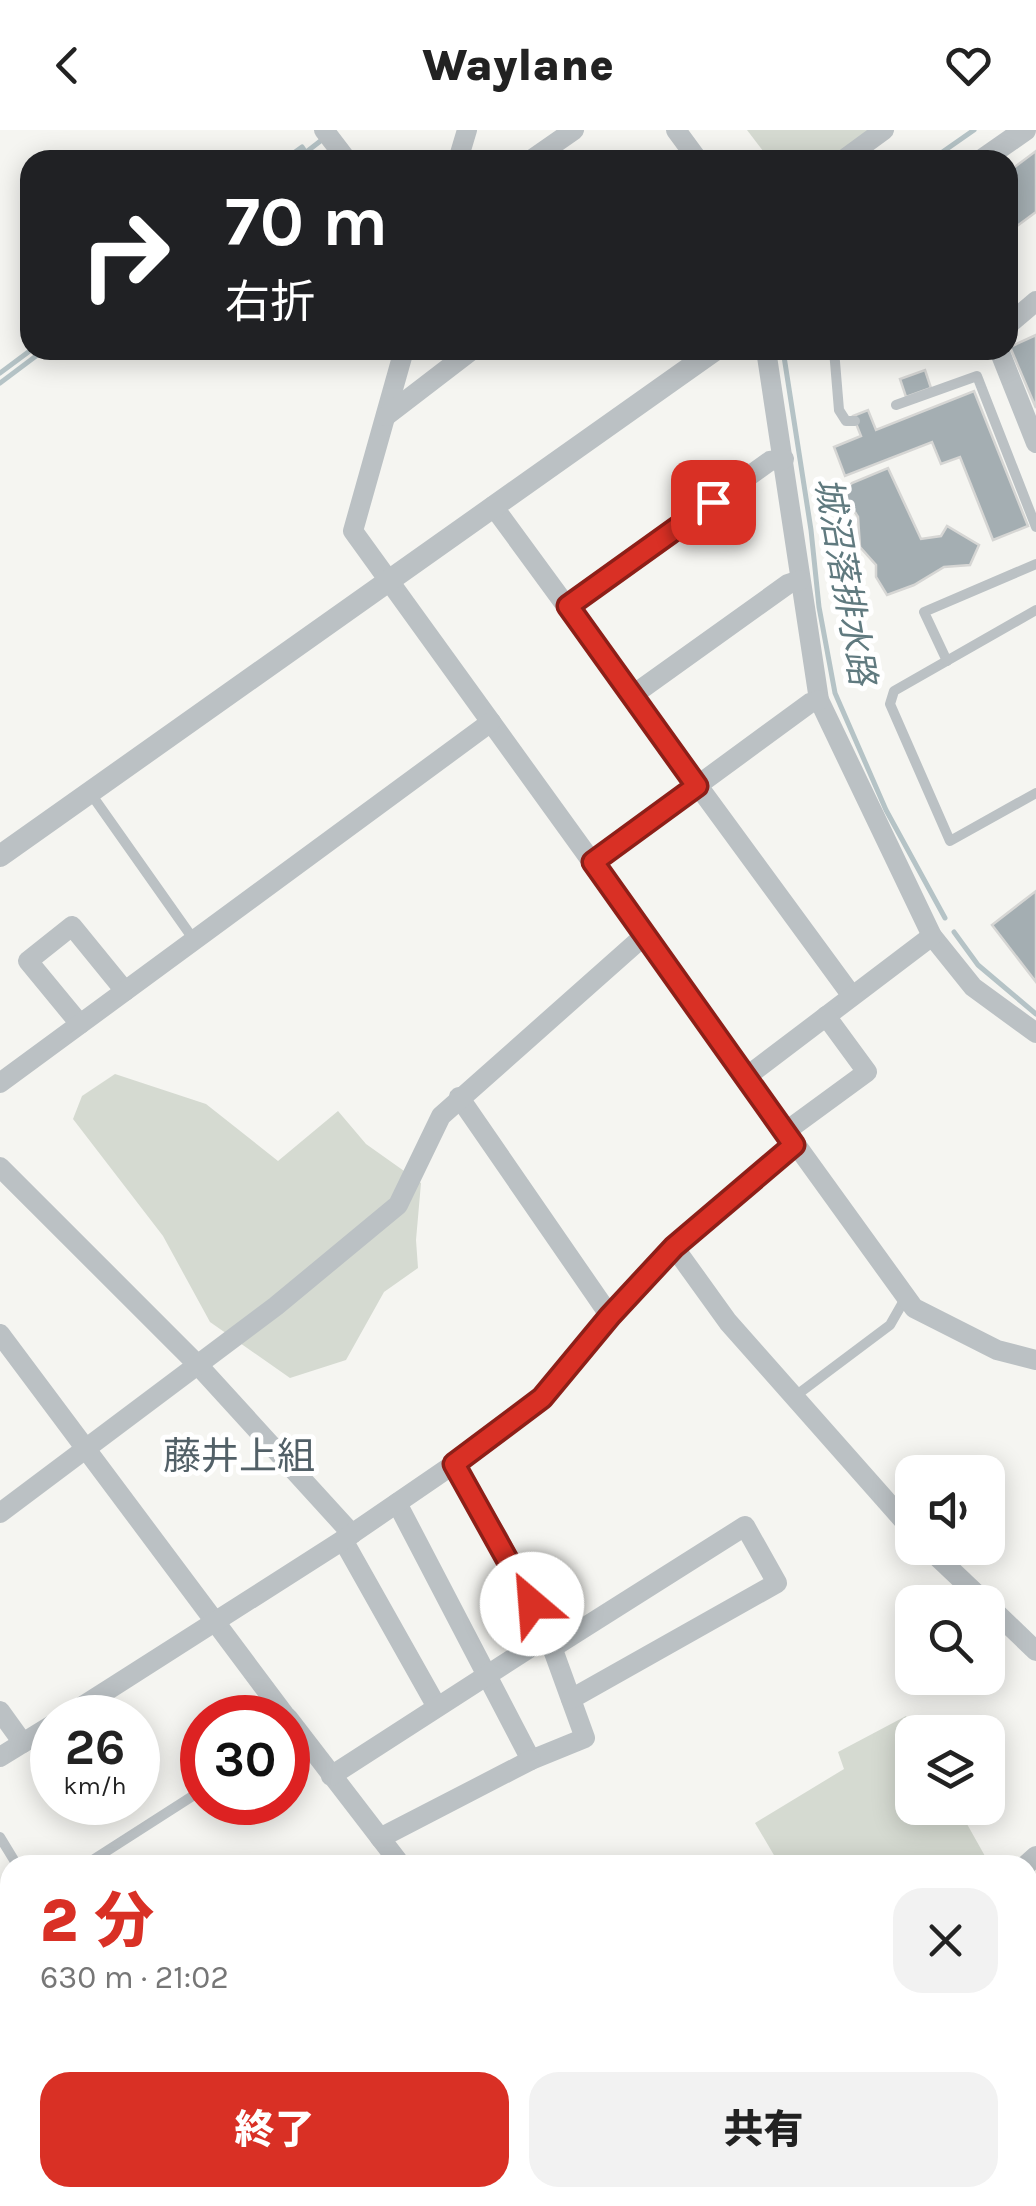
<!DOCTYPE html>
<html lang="ja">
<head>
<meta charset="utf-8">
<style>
	body { margin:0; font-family:Karla,"Noto Sans JP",sans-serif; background:#f2f2f2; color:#222; height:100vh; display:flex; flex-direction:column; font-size:38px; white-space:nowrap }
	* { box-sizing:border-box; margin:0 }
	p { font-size:32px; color:#767676 }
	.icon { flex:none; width:55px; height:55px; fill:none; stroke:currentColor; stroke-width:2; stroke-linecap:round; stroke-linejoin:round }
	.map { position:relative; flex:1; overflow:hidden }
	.side { position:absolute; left:0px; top:1725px; width:1038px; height:352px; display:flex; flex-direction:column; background:#fff; border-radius:30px 30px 0 0; box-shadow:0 5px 25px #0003 }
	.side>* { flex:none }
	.guide { position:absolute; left:20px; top:20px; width:998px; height:210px; border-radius:30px; box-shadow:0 5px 25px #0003; background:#202124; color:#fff; overflow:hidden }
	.buttons { position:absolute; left:895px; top:1325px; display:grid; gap:20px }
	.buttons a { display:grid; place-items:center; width:110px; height:110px; border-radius:20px; background:#fff; box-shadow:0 5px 25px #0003; font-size:50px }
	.speed { position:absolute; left:30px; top:1565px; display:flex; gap:20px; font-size:50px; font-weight:700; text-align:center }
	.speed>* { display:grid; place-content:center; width:130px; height:130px; border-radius:50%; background:#fff; box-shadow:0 5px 25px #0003; line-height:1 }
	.speed small { font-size:25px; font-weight:400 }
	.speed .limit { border:15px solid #d22; background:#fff; color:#111 }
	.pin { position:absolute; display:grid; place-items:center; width:85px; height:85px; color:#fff; margin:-42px; border-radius:20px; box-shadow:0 5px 15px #0006 }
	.me { position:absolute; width:110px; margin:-55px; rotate:333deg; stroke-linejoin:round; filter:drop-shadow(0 0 8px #0008) }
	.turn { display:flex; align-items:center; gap:35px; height:210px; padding:0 40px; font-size:45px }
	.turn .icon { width:130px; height:130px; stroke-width:2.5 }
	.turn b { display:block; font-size:70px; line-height:85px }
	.round { display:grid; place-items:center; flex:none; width:105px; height:105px; border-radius:30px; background:#f2f2f2 }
	.summary { display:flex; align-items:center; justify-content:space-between; height:170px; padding:0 40px }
	h1 { font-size:60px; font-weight:800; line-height:75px; color:#d93025 }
	.action { display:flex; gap:20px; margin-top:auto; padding:20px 40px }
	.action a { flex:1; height:115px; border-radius:30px; background:#d93025; color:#fff; font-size:40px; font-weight:800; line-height:115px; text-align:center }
	.action a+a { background:#f2f2f2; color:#222 }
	header { display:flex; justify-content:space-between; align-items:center; height:130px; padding:0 40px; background:#fff; font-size:45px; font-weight:800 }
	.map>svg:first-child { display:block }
	.green { fill:#d5dad1 }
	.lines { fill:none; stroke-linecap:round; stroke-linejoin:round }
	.stream { stroke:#b5c3c6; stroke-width:5 }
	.building { fill:#a4aeb2; stroke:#d6d6d4; stroke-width:2.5 }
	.primary-casing { stroke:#afb5b8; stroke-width:32 }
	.service { stroke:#bbc1c4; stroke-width:10 }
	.minor { stroke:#bbc1c4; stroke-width:20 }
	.tertiary { stroke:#bbc1c4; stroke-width:22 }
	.primary { stroke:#fff; stroke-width:30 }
	.route-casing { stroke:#8d1f18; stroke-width:25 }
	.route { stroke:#d93025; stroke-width:18 }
	.labels { text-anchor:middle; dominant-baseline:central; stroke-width:10; stroke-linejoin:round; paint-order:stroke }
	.water-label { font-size:35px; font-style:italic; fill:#607a7f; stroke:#fff }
	.quarter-label { font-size:38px; fill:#526067; stroke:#fff }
</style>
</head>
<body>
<header><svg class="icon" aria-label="back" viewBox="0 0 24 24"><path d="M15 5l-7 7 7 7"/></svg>Waylane<svg class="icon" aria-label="heart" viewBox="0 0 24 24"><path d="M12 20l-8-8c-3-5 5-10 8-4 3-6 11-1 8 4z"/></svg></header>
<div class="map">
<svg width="1036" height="2076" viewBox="0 0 1036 2076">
	<rect width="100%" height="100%" fill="#f5f5f1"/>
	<!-- green -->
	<g class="green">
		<path d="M 747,0 L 871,0 L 830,30 L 770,30 Z"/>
		<path d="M 115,944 L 206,974 L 278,1031 L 338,981 L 366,1014 L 421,1053 L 416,1110 L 418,1138 L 384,1162 L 346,1230 L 290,1248 L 210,1192 L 163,1106 L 73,989 L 82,966 Z"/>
		<path d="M 906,1586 L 915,1602 L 912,1602 L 912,1678 L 958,1678 L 990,1735 L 775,1735 L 778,1732 L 755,1693 L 844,1639 L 838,1622 Z"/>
	</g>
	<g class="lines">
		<!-- stream -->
		<g class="stream">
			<path d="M 284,30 L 302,17 L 306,23"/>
			<path d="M 296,30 L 323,9"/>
			<path d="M 931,30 L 974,0"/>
			<path d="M 783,220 L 811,400 L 819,477 L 835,563 L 886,680 L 945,788"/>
			<path d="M 0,243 L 31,220"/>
			<path d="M 0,253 L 44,220"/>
			<path d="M 954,802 L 978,835 L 1036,884"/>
		</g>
	</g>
	<!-- building -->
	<g class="building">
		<path d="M 1036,21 L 1036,82 L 1009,102 L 1008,42 Z"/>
		<path d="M 1036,205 L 1036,278 L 1010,217 Z"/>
		<path d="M 925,240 L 931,258 L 906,267 L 900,249 Z"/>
		<path d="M 974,261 L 1028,396 L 993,410 L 960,327 L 941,334 L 932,312 L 845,346 L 834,317 L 861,306 L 853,286 L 868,280 L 876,300 Z"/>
		<path d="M 888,338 L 921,409 L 941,406 L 947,396 L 979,415 L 970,435 L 944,437 L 914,455 L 887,465 L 876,447 L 876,435 L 860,417 L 858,387 L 843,363 L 852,353 Z"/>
		<path d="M 1036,761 L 1036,852 L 992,795 Z"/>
	</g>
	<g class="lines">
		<defs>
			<g id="primary">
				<path d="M 0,1956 L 10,1961"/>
				<path d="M 192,2068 L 205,2076"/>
			</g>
		</defs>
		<!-- primary casing -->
		<use href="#primary" class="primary-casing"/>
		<!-- service -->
		<g class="service">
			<path d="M 834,220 L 839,280 L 846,291 L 855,291"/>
			<path d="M 896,275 L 977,246 L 1036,397"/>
			<path d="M 1036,480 L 894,561 L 890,574 L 950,711 L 1036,663"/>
			<path d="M 947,531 L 924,482 L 1036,434"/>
			<path d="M 91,664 L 194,810"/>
			<path d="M 794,1267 L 890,1195 L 906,1167"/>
			<path d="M 0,1707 L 17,1735"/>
			<path d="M 85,1735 L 202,1660"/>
			<path d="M 0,1792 L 10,1785"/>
			<path d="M 643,2076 L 648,2068"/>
		</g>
		<!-- minor -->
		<g class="minor">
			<path d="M 324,0 L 347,30"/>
			<path d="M 676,0 L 698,30"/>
			<path d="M 458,30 L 467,0"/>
			<path d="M 531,30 L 574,0"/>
			<path d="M 843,30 L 884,0"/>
			<path d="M 1008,195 L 1036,171"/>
			<path d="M 404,220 L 353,401 L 914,1178 L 997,1220 L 1036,1230"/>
			<path d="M 766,220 L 819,570 L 932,806 L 973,857 L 1036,903"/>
			<path d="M 999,220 L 1036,313"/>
			<path d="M 386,286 L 472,220"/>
			<path d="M 493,376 L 852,866"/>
			<path d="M 568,476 L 770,331 L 784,329"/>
			<path d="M 633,565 L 788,454 L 800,450"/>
			<path d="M 593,732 L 810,573 L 819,570"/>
			<path d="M 80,894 L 28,831 L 72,796 L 125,861"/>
			<path d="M 746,947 L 932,806"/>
			<path d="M 0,953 L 491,592"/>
			<path d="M 459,967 L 610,1186"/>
			<path d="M 785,1002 L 867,942 L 826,886"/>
			<path d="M 0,1037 L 197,1234 L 352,1404"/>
			<path d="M 674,1117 L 728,1192 L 912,1400"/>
			<path d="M 0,1204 L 287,1588"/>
			<path d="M 397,1373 L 531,1630 L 585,1608 L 548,1506"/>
			<path d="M 0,1383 L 276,1176 L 398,1075 L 441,986 L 645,805"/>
			<path d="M 343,1410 L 437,1577"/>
			<path d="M 928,1418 L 985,1472"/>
			<path d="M 988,1475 L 1036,1521"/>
			<path d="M 552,1518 L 745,1396 L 777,1453 L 571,1569"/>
			<path d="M 0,1581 L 23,1613"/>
			<path d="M 64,1588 L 343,1410 L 454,1334"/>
			<path d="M 288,1588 L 401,1735"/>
			<path d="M 0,1627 L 52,1595"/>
			<path d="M 331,1646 L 548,1506 L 499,1409 L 454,1334 L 542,1269 L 610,1186 L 674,1117 L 794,1015"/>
			<path d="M 380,1708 L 531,1630"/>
			<path d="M 1026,1735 L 1036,1726"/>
			<path d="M 587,2068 L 599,2076"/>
			<path d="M 762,2068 L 776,2076"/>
			<path d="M 363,2076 L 369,2068"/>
			<path d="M 610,2076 L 620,2068"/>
			<path d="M 729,2076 L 736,2068"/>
		</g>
		<!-- tertiary -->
		<g class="tertiary">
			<path d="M 982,30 L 1025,0"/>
			<path d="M 0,726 L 715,220"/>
		</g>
		<!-- primary -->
		<use href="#primary" class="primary"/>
	</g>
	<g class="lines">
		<defs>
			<path id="route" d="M 532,1474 L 454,1334 L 542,1268 L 610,1186 L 674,1117 L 794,1015 L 593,732 L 697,656 L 568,476 L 713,372"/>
		</defs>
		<!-- route casing -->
		<use href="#route" class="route-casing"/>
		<!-- route -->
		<use href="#route" class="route"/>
	</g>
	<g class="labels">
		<!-- water labels -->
		<g class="water-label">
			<text transform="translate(845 451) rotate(80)">城沼落排水路</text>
		</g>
		<!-- quarter labels -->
		<g class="quarter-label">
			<text x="239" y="1326">藤井上組</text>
		</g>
	</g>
</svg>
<div class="buttons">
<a><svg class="icon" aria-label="sound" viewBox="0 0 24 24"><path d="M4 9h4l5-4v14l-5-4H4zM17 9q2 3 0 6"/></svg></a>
<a><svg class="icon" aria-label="search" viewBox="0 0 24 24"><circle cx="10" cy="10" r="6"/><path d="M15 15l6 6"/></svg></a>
<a><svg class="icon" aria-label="layers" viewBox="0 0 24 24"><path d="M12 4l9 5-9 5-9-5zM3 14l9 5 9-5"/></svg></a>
</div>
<div class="speed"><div>26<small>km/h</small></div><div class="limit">30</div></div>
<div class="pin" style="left:713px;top:372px;background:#d93025"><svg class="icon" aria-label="arrive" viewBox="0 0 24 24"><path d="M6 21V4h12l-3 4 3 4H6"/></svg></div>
<svg class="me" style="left:532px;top:1474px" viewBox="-20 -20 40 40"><circle r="19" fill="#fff"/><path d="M0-13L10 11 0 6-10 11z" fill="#d93025"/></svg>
<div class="guide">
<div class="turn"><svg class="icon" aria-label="right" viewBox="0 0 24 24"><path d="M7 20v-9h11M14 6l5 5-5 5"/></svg><div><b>70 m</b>右折</div></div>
</div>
<section class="side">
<div class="summary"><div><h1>2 分</h1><p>630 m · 21:02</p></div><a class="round"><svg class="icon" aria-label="close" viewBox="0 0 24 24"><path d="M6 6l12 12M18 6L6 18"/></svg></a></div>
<div class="action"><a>終了</a><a>共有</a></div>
</section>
</div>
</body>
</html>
